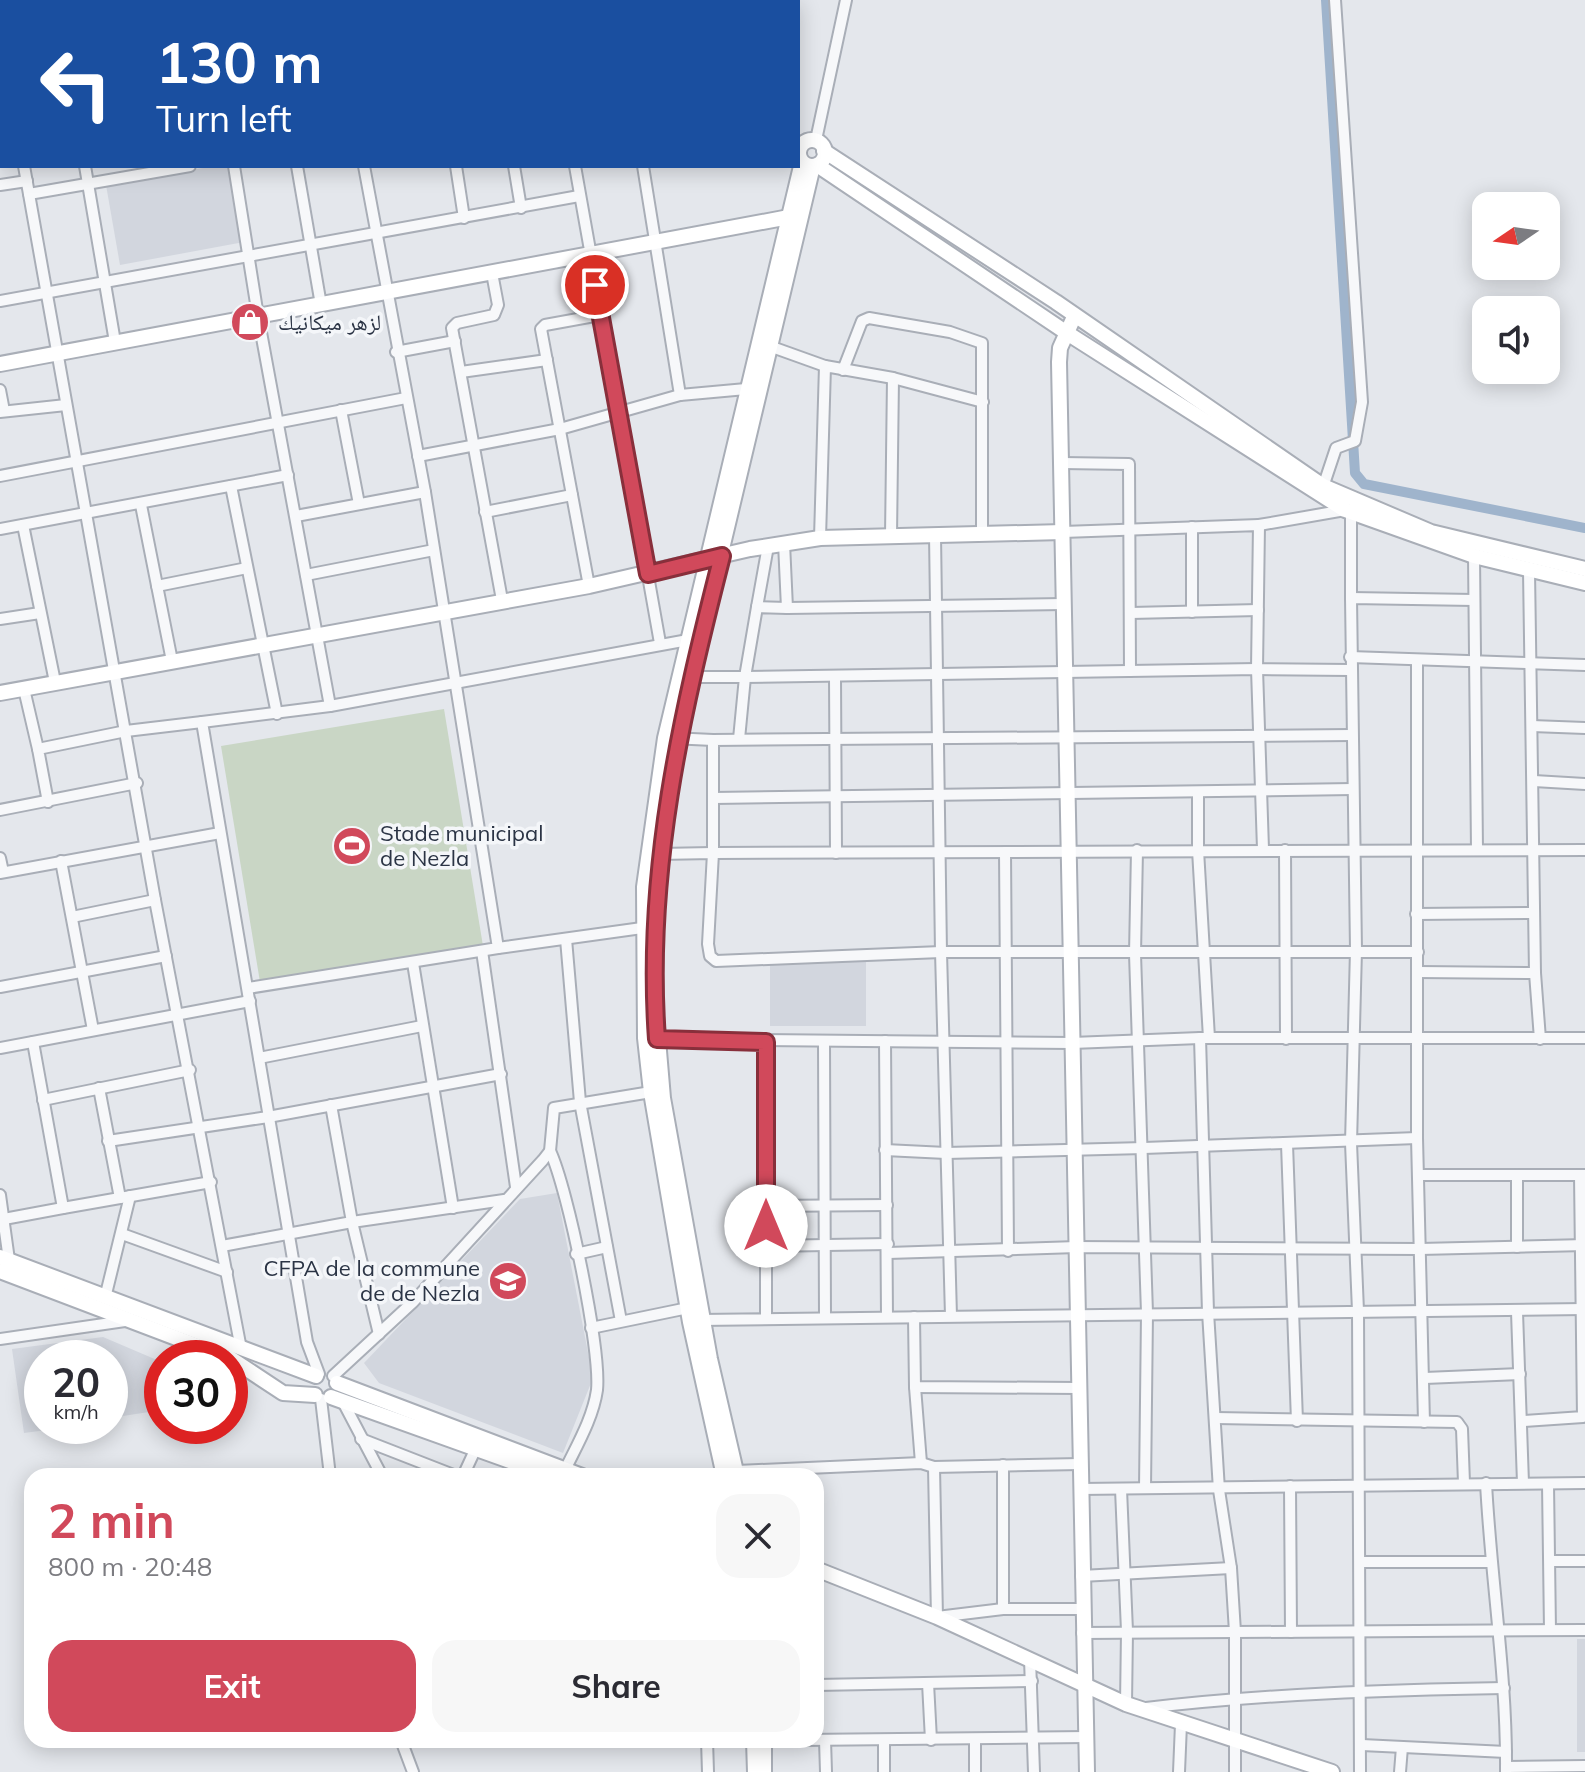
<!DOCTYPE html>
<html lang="en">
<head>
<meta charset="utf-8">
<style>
	body { margin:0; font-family:Mulish,"Noto Naskh Arabic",sans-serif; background:#f7f7f7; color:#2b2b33; height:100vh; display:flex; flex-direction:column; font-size:30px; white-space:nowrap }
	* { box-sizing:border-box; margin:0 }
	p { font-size:26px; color:#7c7c81 }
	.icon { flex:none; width:44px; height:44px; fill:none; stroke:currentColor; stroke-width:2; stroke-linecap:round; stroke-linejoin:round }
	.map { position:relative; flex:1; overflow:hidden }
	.sheet { position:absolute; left:24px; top:1468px; width:800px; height:280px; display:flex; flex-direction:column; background:#fff; border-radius:24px; box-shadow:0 4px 20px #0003 }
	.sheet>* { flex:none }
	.guide { position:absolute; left:0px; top:0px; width:800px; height:168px; box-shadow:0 4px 20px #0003; background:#1a4fa0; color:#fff; overflow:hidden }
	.needle { width:52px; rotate:257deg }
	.fabs { position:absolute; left:1472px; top:192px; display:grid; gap:16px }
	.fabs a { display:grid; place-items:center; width:88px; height:88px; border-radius:16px; background:#fff; box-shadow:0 4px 20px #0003; font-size:40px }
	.speed { position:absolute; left:24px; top:1340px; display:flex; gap:16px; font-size:40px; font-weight:700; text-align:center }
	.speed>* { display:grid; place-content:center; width:104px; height:104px; border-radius:50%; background:#fff; box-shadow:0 4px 20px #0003; line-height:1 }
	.speed small { font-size:20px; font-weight:400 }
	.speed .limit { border:12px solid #d22; background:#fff; color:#111 }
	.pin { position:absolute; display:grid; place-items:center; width:68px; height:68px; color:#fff; margin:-34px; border:4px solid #fff; border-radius:50%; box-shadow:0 2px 8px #0007 }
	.me { position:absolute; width:88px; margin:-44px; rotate:0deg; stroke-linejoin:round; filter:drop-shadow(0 0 6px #0008) }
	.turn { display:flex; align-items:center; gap:28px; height:168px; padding:0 24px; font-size:36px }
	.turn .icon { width:104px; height:104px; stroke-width:2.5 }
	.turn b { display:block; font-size:56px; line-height:68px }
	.round { display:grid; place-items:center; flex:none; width:84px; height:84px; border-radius:24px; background:#f7f7f7 }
	.head { display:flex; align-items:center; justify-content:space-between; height:136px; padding:0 24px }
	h1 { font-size:48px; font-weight:700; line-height:60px; color:#d1495b }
	.primary-button { display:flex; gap:16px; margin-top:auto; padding:16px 24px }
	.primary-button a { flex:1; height:92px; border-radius:24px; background:#d1495b; color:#fff; font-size:32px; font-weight:700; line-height:92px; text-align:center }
	.primary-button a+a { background:#f7f7f7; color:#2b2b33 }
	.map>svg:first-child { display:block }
	.built { fill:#d2d6de }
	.green { fill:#c9d6c5 }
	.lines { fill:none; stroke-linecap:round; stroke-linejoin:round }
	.canal { stroke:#9fb4cc; stroke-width:10 }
	.street-casing { stroke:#a9aeb7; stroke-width:14 }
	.secondary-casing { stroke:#a9aeb7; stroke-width:18 }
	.street { stroke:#f7f8fa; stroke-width:10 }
	.secondary { stroke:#fff; stroke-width:14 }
	.route-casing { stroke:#882f3b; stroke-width:20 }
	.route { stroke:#d1495b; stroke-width:14 }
	.labels { text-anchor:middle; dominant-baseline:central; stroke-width:7; stroke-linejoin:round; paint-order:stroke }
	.poi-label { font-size:22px; fill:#2b3445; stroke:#f4f6f9; text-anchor:start }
</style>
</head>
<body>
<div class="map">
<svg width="1585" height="1772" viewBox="0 0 1585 1772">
	<rect width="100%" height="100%" fill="#e4e7ec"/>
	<!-- built -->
	<g class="built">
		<path d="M 214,166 L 230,166 L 244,242 L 120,265 L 106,185 Z"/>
		<path d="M 770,961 L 866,962 L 866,1026 L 770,1026 Z"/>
		<path d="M 557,1193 L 593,1378 L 563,1453 L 379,1383 L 364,1363 L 520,1199 Z"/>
		<path d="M 103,1337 L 157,1360 L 162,1371 L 162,1410 L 110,1418 L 110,1358 L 42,1358 L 42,1426 L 77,1426 L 24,1433 L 12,1349 Z"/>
		<rect x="1577" y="1639" width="8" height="113"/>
	</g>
	<!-- green -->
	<path class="green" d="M 444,709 L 483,946 L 260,982 L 221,746 Z"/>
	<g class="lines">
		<!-- canal -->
		<path class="canal" d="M 1326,0 L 1355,473 L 1364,484 L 1585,528"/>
		<defs>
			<g id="street">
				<path d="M 55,0 L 55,2"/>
				<path d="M 205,0 L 205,2"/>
				<path d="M 336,0 L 336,2"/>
				<path d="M 398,0 L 398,2"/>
				<path d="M 480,0 L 482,2"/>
				<path d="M 548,0 L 548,2"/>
				<path d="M 102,2 L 113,0"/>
				<path d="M 0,21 L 2,20"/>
				<path d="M 0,29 L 2,41"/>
				<path d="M 0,128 L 2,128"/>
				<path d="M 816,140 L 846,0"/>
				<path d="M 24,166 L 155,900 L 241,1349"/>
				<path d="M 85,166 L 115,342"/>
				<path d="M 234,166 L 258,316 L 330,706"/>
				<path d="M 297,166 L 321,305"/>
				<path d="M 456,166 L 464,218"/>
				<path d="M 514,166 L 521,208"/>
				<path d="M 575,166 L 660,643"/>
				<path d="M 0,185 L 27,181"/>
				<path d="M 29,194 L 190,166"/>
				<path d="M 492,273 L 498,305 L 494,315 L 457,323 L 452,328 L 502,600"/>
				<path d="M 0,301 L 579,196"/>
				<path d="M 772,347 L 825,366"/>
				<path d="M 396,352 L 455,341"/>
				<path d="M 843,370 L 862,321 L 869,318 L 950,332 L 982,343 L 982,535"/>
				<path d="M 461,372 L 547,360"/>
				<path d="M 0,390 L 4,411"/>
				<path d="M 680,395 L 746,389"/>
				<path d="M 341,410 L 359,504"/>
				<path d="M 0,412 L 66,405"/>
				<path d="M 418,456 L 560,429 L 680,395 L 643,166"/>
				<path d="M 1062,463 L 1129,464 L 1130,671"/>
				<path d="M 0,476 L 406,398"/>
				<path d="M 231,486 L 277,714"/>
				<path d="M 1322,490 L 1336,448 L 1355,441 L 1362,402 L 1335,0"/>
				<path d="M 141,505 L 172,661"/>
				<path d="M 485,512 L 572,495"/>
				<path d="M 296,516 L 425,492"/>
				<path d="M 23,525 L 55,682"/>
				<path d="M 1259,525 L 1345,510"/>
				<path d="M 0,529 L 288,475"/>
				<path d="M 1063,532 L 1259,525 L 1257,669 L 1350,670"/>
				<path d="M 935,535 L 941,952 L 951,1316"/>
				<path d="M 891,536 L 893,378"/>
				<path d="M 820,538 L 825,366 L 893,378 L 983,402"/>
				<path d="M 784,543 L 787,608 L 757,607 L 745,677 L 1257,669 L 1263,849"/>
				<path d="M 1474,556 L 1477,850"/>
				<path d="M 1529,571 L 1535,973 L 1540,1039"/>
				<path d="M 306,575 L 434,550"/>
				<path d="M 157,586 L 247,568"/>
				<path d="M 589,586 L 541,329 L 545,325 L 600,315"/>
				<path d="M 1351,598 L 1351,512"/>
				<path d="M 757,607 L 768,546"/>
				<path d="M 787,608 L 1063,604"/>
				<path d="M 1192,612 L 1192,527"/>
				<path d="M 1131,613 L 1258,610"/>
				<path d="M 0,619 L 40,613"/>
				<path d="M 1350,657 L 1585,665"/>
				<path d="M 1417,660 L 1417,1138 L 1424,1422"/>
				<path d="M 692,677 L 745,677 L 739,739"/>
				<path d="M 835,677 L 836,853"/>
				<path d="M 24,689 L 38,749"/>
				<path d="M 1532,726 L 1585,728"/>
				<path d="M 1352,735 L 713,740 L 713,853 L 1585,850"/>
				<path d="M 671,738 L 713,740"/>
				<path d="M 1534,781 L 1585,784"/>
				<path d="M 1198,792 L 1198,850 L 1209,1038"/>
				<path d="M 714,798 L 1353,789"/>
				<path d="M 48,802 L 38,749 L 126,731 L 202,722"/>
				<path d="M 0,810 L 137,783"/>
				<path d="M 1137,850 L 1135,954 L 1147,1313 L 1145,1488"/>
				<path d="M 1285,850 L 1286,1039"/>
				<path d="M 1005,852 L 1008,1251"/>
				<path d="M 659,854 L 713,853 L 708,944 L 710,956 L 716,961 L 941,952 L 1418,952"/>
				<path d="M 0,858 L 3,872"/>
				<path d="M 61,861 L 93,1030"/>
				<path d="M 0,873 L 220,833"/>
				<path d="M 1416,914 L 1534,913"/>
				<path d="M 72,917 L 155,900"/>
				<path d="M 566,939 L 580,1102 L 621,1321"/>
				<path d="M 498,948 L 642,928"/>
				<path d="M 482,951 L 516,1187"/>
				<path d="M 413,963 L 453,1208"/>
				<path d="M 1418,972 L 1535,973"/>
				<path d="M 0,987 L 166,956"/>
				<path d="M 248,988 L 498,948 L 425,492 L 364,166"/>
				<path d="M 1200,1038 L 1208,1312 L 1219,1490 L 1231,1568 L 1235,1632 L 1235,1772"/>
				<path d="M 655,1039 L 1072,1043 L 1200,1038 L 1585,1038"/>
				<path d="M 885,1041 L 887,1317"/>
				<path d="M 33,1042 L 63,1208 L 211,1182"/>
				<path d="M 824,1042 L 825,1318"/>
				<path d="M 0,1048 L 250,1001"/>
				<path d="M 259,1058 L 422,1026"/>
				<path d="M 99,1088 L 120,1198"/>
				<path d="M 43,1100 L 190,1070"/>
				<path d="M 108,1141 L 268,1117 L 501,1074"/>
				<path d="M 1287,1144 L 1297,1421"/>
				<path d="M 885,1150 L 946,1153 L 1144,1148 L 1417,1138"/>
				<path d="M 550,1151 C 568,1189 601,1350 597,1390 C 593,1418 577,1445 565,1470"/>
				<path d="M 1420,1175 L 1585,1175"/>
				<path d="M 1517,1175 L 1517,1247"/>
				<path d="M 0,1195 L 9,1260"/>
				<path d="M 766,1206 L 887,1205"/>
				<path d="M 4,1219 L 63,1208"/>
				<path d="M 122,1234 L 227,1272"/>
				<path d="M 222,1246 L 352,1222 L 331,1105"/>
				<path d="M 766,1246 L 888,1244"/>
				<path d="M 888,1253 L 1077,1247 L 1420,1249 L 1585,1245"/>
				<path d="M 576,1254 L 607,1247"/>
				<path d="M 105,1298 L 130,1196"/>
				<path d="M 1517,1312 L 1523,1483"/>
				<path d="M 914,1317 L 915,1387 L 1078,1388"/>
				<path d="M 766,1318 L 766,1042"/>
				<path d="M 699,1320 L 1585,1309"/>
				<path d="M 591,1328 L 688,1308"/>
				<path d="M 379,1334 L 352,1222 L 504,1200"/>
				<path d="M 0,1339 L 125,1321"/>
				<path d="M 319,1374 L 307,1342 L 202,722 L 330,706 L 688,640"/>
				<path d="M 333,1376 L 413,1302 L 543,1160 L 550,1151 L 554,1108 L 651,1092"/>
				<path d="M 1425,1378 L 1520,1374"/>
				<path d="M 915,1387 L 921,1463"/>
				<path d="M 321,1399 L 330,1476"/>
				<path d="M 342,1400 L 382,1476"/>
				<path d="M 1216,1418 L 1457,1422 L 1462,1429 L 1464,1483"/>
				<path d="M 1524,1421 L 1583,1417 L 1580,1175"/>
				<path d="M 361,1439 L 456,1476"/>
				<path d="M 1003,1465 L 1003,1609 L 1081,1609"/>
				<path d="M 934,1467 L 937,1617 L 1003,1609"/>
				<path d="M 737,1471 L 921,1463 L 934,1467 L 1080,1464"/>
				<path d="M 463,1476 L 476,1448"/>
				<path d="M 1486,1483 C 1491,1580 1507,1676 1506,1772"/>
				<path d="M 1548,1484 L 1550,1630"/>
				<path d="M 1290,1486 L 1291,1632"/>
				<path d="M 1080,1489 L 1585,1483"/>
				<path d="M 1121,1489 L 1127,1631 L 1126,1704"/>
				<path d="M 1550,1561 L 1585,1561"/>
				<path d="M 1361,1562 L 1490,1562"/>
				<path d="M 1081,1576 L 1231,1568"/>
				<path d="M 1082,1633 L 1585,1630"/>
				<path d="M 1030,1659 L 1034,1772"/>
				<path d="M 928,1683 L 931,1740"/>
				<path d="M 816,1685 L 1032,1681"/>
				<path d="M 1146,1708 C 1266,1694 1384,1690 1504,1688"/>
				<path d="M 401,1740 L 413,1772"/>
				<path d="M 707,1740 L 708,1772"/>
				<path d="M 803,1740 L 1087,1737"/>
				<path d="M 825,1740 L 826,1772"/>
				<path d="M 884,1740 L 884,1772"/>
				<path d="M 975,1740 L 975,1772"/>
				<path d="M 1362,1745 L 1506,1752"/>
				<path d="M 1506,1767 L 1585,1766"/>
				<path d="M 1179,1772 L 1181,1724"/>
				<path d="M 1360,1772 L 1358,1311 L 1351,1143 L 1356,950 L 1351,598 L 1474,600"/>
				<path d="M 1400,1772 L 1402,1747"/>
			</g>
			<g id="secondary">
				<path d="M 574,0 L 576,2"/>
				<path d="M 599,0 L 602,2"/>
				<circle cx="812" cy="153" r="13"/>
				<path d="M 824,151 L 1056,302 L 1323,486 L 1431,532 L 1585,569"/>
				<path d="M 817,165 L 1067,333 L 1345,510 L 1474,556 L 1585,583"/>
				<path d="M 1074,317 L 1060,348 L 1059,362 L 1087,1772"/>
				<path d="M 0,364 L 789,217"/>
				<path d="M 0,693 L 589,586 L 750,549 L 820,538 L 1063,532"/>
				<path d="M 0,1257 L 316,1376"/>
				<path d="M 0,1271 L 229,1358"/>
				<path d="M 230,1358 L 283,1393 L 315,1395"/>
				<path d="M 337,1383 L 582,1476"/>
				<path d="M 331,1397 L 552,1476"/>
				<path d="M 724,1476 L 690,1322 L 651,1092 L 645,1038 L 644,887 L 665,738 L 802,162"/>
				<path d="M 737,1476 L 710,1359 L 663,1098 L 654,992 L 653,925 L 659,854 L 677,738 L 813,166"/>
				<path d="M 816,1569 L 937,1617 L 1126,1704 L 1332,1772"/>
				<path d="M 754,1740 L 755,1772"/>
				<path d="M 764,1740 L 764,1772"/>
			</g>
		</defs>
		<!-- street casing -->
		<use href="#street" class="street-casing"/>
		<!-- secondary casing -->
		<use href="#secondary" class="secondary-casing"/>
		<!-- street -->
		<use href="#street" class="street"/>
		<!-- secondary -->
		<use href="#secondary" class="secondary"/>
	</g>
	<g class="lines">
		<defs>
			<path id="route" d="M 595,285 L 648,574 L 722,556 C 681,716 645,872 657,1039 L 766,1042 L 766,1226"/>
		</defs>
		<!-- route casing -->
		<use href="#route" class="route-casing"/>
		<!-- route -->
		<use href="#route" class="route"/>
	</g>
	<!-- icons -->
	<defs>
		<symbol id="shop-disc" viewBox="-11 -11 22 22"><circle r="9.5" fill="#d1495b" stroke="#f4f6f9"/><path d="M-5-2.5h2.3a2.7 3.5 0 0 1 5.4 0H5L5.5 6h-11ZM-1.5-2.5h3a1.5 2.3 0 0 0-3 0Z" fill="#fff"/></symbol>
		<symbol id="stadium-disc" viewBox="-11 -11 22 22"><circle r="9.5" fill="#d1495b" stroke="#f4f6f9"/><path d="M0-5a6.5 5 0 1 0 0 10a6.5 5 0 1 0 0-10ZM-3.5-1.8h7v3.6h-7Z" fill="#fff"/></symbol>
		<symbol id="university-disc" viewBox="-11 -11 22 22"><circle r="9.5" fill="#d1495b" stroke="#f4f6f9"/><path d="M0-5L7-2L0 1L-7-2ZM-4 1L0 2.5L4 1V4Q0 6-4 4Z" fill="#fff"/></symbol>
	</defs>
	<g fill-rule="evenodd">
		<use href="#shop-disc" x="228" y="300" width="44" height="44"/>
		<use href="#stadium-disc" x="330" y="824" width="44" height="44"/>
		<use href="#university-disc" x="486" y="1259" width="44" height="44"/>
	</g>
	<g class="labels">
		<!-- poi labels -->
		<g class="poi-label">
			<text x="278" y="322">لزهر ميكانيك</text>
			<text x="380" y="833">Stade municipal<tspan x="380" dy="25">de Nezla</tspan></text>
			<text x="480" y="1268" text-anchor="end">CFPA de la commune<tspan x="480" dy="25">de de Nezla</tspan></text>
		</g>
	</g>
</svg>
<div class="fabs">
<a><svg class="needle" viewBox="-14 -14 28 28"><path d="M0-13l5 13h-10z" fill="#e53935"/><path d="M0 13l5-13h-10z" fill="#7c7c81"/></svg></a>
<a><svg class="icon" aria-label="sound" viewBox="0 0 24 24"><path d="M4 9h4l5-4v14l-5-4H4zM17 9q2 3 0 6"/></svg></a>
</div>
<div class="speed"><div>20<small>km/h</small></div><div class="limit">30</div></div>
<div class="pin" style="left:595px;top:285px;background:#d93025"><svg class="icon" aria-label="arrive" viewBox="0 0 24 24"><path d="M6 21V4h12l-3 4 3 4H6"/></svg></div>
<svg class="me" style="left:766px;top:1226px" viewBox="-20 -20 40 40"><circle r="19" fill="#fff"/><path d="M0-13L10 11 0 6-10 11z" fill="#d1495b"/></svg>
<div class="guide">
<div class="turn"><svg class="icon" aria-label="left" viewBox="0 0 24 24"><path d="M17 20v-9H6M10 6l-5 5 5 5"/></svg><div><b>130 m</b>Turn left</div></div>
</div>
<section class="sheet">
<div class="head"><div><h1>2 min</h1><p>800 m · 20:48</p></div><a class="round"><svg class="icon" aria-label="close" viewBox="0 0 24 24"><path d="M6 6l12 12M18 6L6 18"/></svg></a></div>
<div class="primary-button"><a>Exit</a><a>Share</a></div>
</section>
</div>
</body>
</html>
